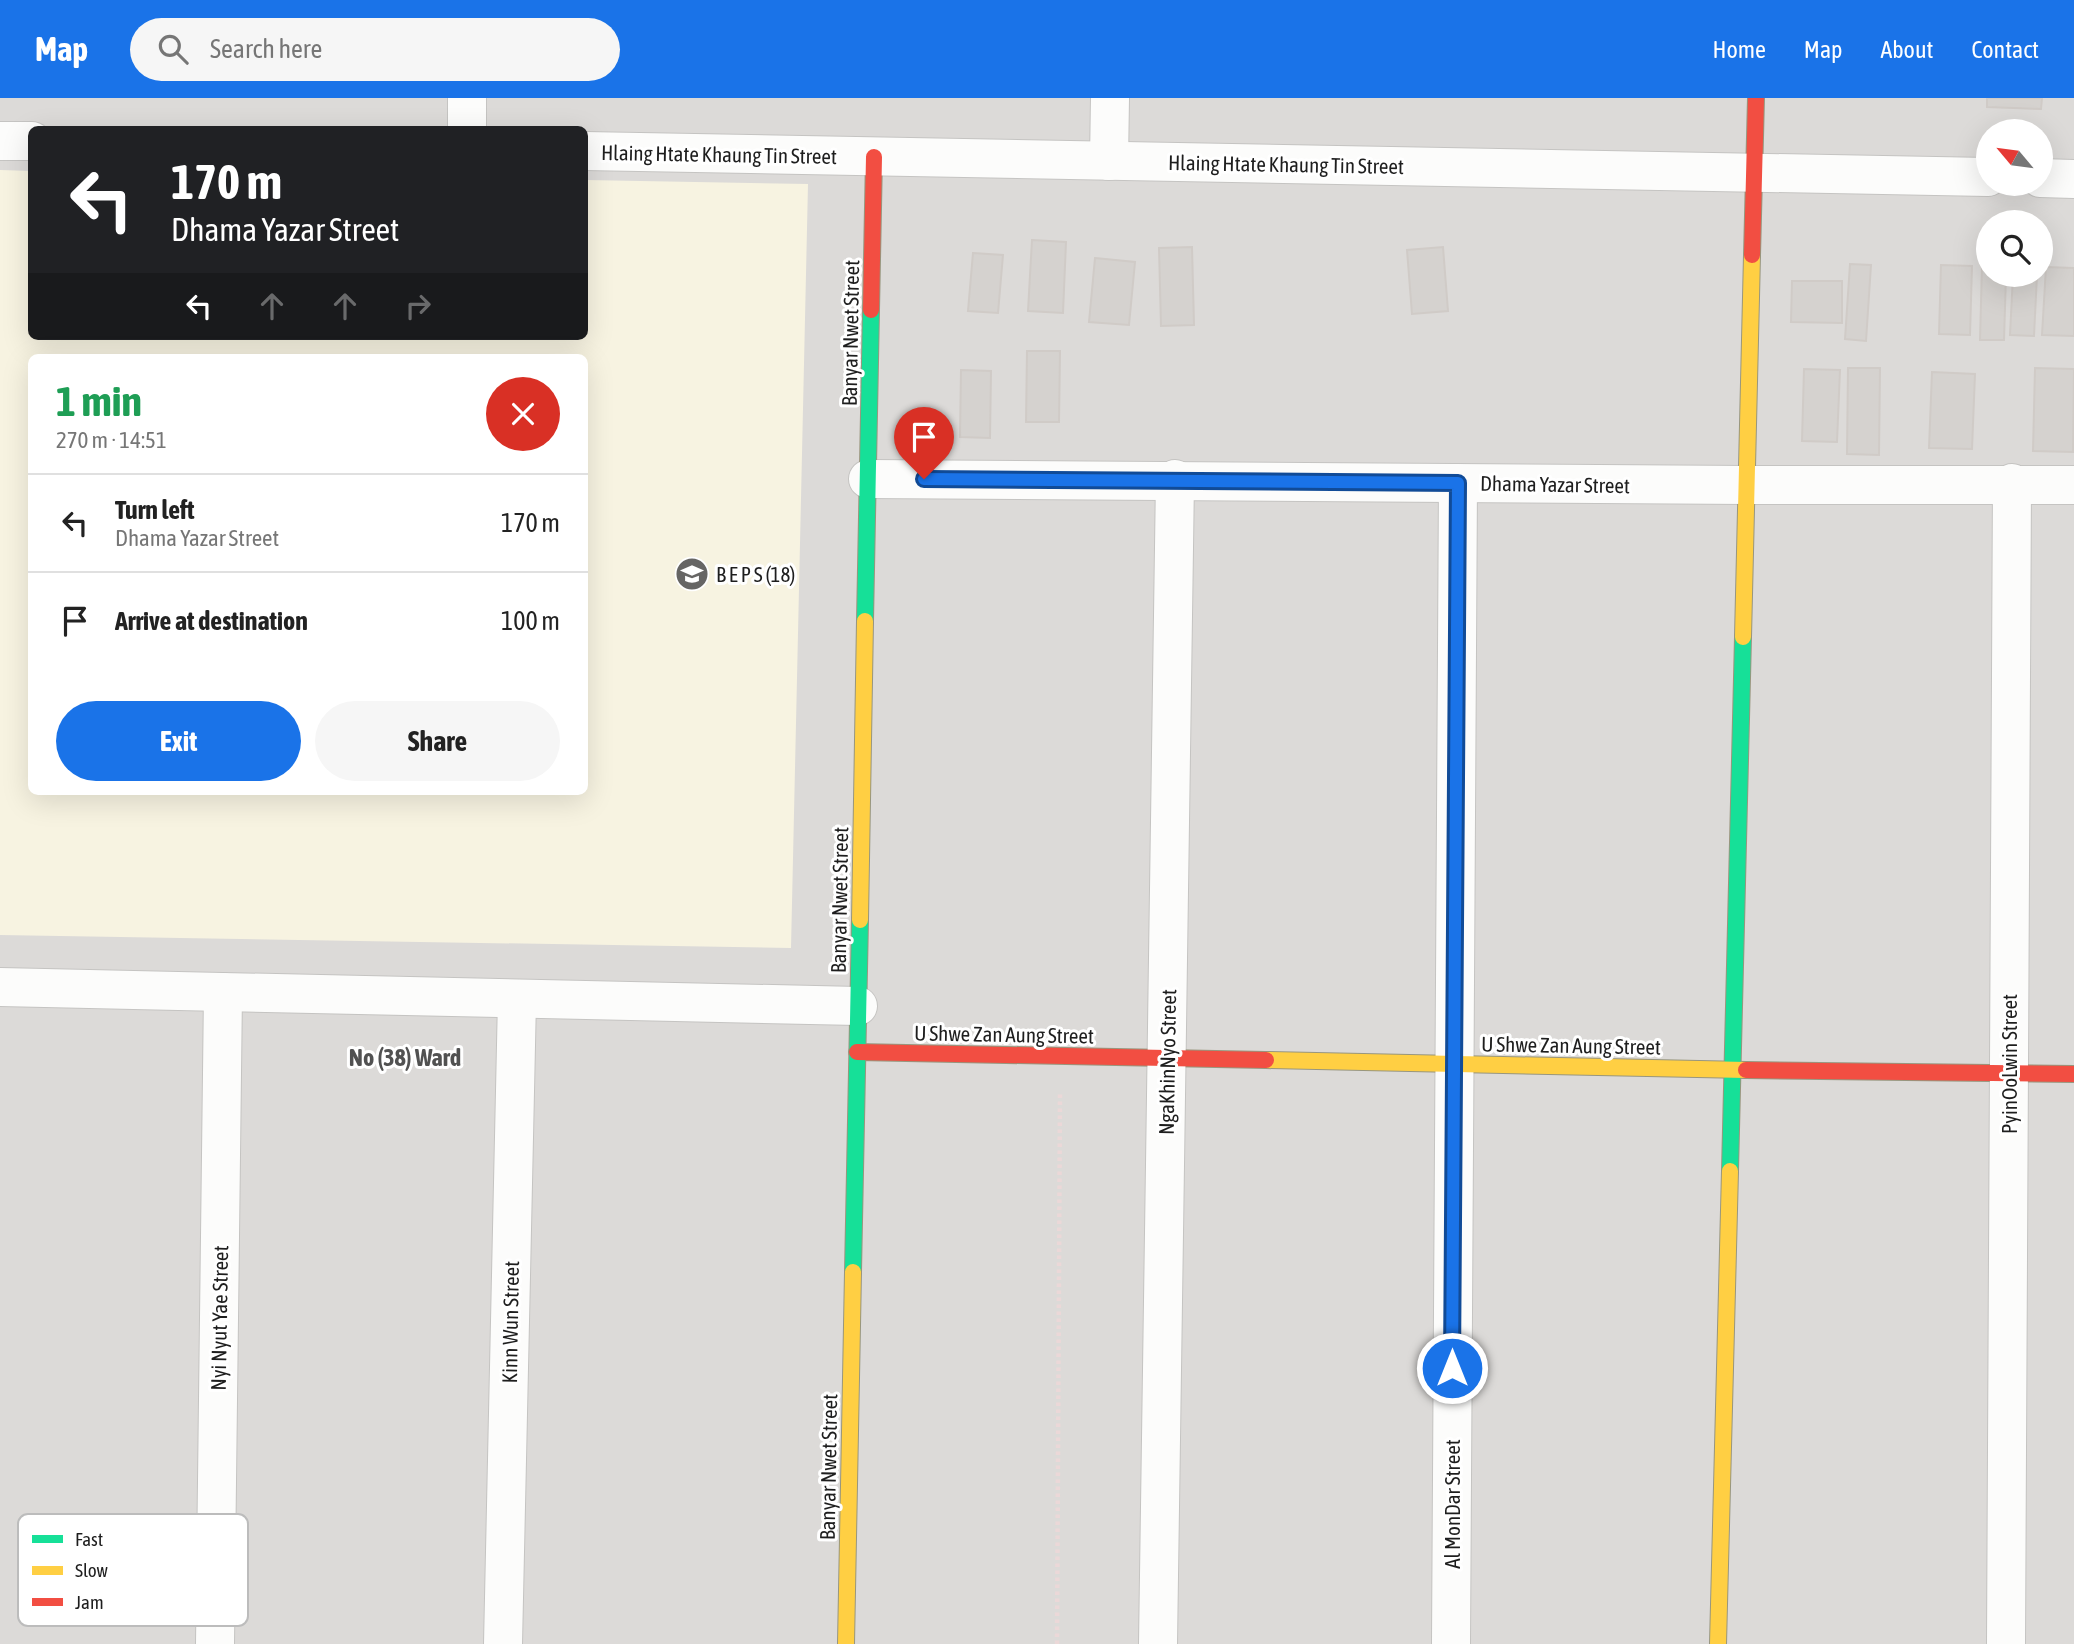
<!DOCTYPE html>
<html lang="en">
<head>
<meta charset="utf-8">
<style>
	body { margin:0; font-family:"Asap Condensed",sans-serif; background:#f6f6f6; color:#222; height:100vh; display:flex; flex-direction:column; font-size:26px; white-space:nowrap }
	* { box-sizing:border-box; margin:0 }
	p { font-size:23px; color:#767676 }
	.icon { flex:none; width:38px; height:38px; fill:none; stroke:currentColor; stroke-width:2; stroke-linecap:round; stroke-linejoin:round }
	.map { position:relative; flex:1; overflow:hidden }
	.sheet { position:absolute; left:28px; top:256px; width:560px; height:441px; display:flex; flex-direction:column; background:#fff; border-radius:10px; box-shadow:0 7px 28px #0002 }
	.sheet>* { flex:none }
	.banner { position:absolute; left:28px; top:28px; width:560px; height:214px; border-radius:10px; box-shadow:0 7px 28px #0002; background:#202124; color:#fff; overflow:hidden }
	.needle { width:46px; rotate:299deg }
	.fabs { position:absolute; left:1976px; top:21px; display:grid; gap:14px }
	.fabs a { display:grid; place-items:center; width:77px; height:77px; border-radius:50%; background:#fff; box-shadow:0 7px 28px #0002; font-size:35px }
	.pin { position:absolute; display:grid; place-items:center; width:60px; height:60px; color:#fff; margin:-72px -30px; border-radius:50% 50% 50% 0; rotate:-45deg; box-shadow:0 0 7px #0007 }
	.pin .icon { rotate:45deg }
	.me { position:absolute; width:77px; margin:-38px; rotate:0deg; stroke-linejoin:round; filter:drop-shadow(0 0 5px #0008) }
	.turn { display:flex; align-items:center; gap:24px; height:147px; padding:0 28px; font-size:32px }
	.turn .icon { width:91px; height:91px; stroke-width:2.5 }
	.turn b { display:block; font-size:49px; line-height:60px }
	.lanes { display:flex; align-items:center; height:66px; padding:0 28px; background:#0003; justify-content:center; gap:35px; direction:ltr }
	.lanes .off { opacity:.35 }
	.round { display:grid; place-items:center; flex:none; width:74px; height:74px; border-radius:37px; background:#f6f6f6 }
	.summary { display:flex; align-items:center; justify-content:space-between; height:119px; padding:0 28px }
	h1 { font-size:42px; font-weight:700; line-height:52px; color:#1e9e55 }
	.cta { display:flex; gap:14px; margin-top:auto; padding:14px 28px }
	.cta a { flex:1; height:80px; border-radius:42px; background:#1a73e8; color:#fff; font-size:28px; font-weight:700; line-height:80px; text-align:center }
	.cta a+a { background:#f6f6f6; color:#222 }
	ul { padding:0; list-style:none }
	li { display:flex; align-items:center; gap:21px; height:98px; padding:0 28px; border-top:2px solid #e0e0e0 }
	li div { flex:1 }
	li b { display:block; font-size:26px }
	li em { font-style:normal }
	header { display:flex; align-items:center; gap:42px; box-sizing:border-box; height:98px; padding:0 35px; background:#1a73e8; color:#fff }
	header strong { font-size:33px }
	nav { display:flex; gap:38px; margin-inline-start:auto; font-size:24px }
	.search { width:490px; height:63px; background:#f6f6f6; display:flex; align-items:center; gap:18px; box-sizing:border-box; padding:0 24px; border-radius:38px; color:#767676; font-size:26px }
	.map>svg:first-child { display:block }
	.residential { fill:#dcdad8; fill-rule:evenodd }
	.education { fill:#f7f3e1; fill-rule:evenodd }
	.building { fill:#d5d2cf; stroke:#d0cbc7; stroke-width:2 }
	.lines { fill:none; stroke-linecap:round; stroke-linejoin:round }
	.street-casing { stroke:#c5c4c2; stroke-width:40 }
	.fast-casing { stroke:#98967e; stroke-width:18 }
	.slow-casing { stroke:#98967e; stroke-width:18 }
	.jam-casing { stroke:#98967e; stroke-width:18 }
	.path { stroke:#ebd8d8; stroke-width:4.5; stroke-dasharray:3.5 3.5; stroke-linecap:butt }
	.street { stroke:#fcfcfb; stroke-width:38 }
	.fast { stroke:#16e098; stroke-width:16 }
	.slow { stroke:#ffcf43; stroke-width:16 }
	.jam { stroke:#f24e42; stroke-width:16 }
	.route-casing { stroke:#114b97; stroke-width:18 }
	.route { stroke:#1a73e8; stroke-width:12 }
	.labels { text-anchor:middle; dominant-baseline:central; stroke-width:6; stroke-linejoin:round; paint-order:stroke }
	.street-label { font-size:21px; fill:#1e1e1e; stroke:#fff }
	.poi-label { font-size:21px; fill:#1e1e1e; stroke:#fff; text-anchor:start }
	.quarter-label { font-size:24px; font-weight:bold; fill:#515151; stroke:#fff }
	.key { fill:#fff; stroke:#bcbcbc; stroke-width:2 }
	.key-label { font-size:19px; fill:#1e1e1e }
</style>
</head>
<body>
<header>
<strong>Map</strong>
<div class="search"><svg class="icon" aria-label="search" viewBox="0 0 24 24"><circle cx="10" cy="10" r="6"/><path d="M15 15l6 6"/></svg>Search here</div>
<nav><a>Home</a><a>Map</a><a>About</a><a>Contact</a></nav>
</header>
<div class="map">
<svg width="2074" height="1546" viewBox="0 0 2074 1546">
	<rect width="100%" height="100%" fill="#edeae6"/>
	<!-- residential -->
	<path class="residential" d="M 0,0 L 2074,0 L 2074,1546 L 0,1546 ZM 32,32 L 584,32 L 584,238 L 32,238 ZM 1988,33 L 2040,33 L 2040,86 L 1988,86 ZM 1988,124 L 2040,124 L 2040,177 L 1988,177 ZM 32,259 L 584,259 L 584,693 L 32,693 Z"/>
	<!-- education -->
	<path class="education" d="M 0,72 L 31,73 L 32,238 L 584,238 L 585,82 L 808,86 L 791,850 L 0,837 ZM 32,259 L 584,259 L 584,693 L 32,693 Z"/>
	<!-- building -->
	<g class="building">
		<path d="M 1987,0 L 2042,0 L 2041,11 L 1987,9 Z"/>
		<path d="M 1032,142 L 1066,144 L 1063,215 L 1028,213 Z"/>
		<path d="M 1192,149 L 1194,227 L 1161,228 L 1159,150 Z"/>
		<path d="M 1443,149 L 1448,213 L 1412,216 L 1407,152 Z"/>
		<path d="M 973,155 L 1003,157 L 998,215 L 968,213 Z"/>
		<path d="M 1095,160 L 1135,164 L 1129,227 L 1089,224 Z"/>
		<path d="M 1850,166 L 1871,167 L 1866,243 L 1845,241 Z"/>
		<path d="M 1941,167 L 1972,168 L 1970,237 L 1939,236 Z"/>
		<path d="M 1982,168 L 1988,169 L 1988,177 L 2006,177 L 2004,242 L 1980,242 Z"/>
		<path d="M 2046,169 L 2074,170 L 2074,238 L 2042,237 Z"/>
		<path d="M 2013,177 L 2037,177 L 2034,238 L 2010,237 Z"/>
		<path d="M 1792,183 L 1842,183 L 1842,225 L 1791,224 Z"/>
		<path d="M 1027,253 L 1060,253 L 1059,324 L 1026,324 Z"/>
		<path d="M 1848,270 L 1880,270 L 1879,357 L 1847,356 Z"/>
		<path d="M 2035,270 L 2074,271 L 2073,354 L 2033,353 Z"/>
		<path d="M 1804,271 L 1840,272 L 1837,344 L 1802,343 Z"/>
		<path d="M 961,272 L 991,273 L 990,340 L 960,339 Z"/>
		<path d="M 1932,274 L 1975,276 L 1972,351 L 1929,350 Z"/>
	</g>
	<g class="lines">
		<defs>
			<g id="street">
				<path d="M 467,0 L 467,32"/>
				<path d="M 0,43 L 32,43"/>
				<path d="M 584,53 L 1988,79"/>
				<path d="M 1109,63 L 1110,0"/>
				<path d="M 2040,80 L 2074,81"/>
				<path d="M 868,381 L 1747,387 L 2074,387"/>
				<path d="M 0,889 L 858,908"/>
				<path d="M 215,1546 L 223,894"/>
				<path d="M 503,1546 L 517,901"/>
				<path d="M 1158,1546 L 1175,381"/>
				<path d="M 1451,1546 L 1458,385"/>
				<path d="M 2006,1546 L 2012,385"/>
			</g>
			<g id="fast">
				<path d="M 865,523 L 871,212"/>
				<path d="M 1730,1073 L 1743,539"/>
				<path d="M 853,1174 L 860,822"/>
			</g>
			<g id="slow">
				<path d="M 1743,539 L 1752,157"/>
				<path d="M 860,822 L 865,523"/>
				<path d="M 1266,962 L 1746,972"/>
				<path d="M 846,1546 L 853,1174"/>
				<path d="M 1718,1546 L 1730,1073"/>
			</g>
			<g id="jam">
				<path d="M 1752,157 L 1756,0"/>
				<path d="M 871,212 L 874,59"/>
				<path d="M 857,954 L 1266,962"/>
				<path d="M 1746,972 L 2074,976"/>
			</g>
		</defs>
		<!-- street casing -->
		<use href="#street" class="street-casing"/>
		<!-- fast casing -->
		<use href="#fast" class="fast-casing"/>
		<!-- slow casing -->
		<use href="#slow" class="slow-casing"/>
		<!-- jam casing -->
		<use href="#jam" class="jam-casing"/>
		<!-- path -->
		<path class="path" d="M 1057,1546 L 1060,994"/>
		<!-- street -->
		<use href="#street" class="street"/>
		<!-- fast -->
		<use href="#fast" class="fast"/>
		<!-- slow -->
		<use href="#slow" class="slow"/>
		<!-- jam -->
		<use href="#jam" class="jam"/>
	</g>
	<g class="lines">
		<defs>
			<path id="route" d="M 924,381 L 1458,385 L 1452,1270"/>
		</defs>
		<!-- route casing -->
		<use href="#route" class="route-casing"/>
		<!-- route -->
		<use href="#route" class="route"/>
	</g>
	<!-- icons -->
	<defs>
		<symbol id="school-disc" viewBox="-11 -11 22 22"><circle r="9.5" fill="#666564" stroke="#fff"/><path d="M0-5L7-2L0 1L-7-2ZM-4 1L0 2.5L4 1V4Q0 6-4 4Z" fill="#fff"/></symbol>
	</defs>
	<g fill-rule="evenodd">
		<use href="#school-disc" x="673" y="457" width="38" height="38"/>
	</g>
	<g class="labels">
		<!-- street labels -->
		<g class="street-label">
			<text transform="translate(719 56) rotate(1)">Hlaing Htate Khaung Tin Street</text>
			<text transform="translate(1286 66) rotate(1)">Hlaing Htate Khaung Tin Street</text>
			<text transform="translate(850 235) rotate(-89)">Banyar Nwet Street</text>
			<text transform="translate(1555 386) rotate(1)">Dhama Yazar Street</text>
			<text transform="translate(839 802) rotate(-89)">Banyar Nwet Street</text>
			<text transform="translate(1004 936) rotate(1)">U Shwe Zan Aung Street</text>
			<text transform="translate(1571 947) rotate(1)">U Shwe Zan Aung Street</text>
			<text transform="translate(1167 964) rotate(-89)">NgaKhinNyo Street</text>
			<text transform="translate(2009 966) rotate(-90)">PyinOoLwin Street</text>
			<text transform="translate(219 1220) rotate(-89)">Nyi Nyut Yae Street</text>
			<text transform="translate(510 1224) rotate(-89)">Kinn Wun Street</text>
			<text transform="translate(828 1369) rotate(-89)">Banyar Nwet Street</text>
			<text transform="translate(1452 1406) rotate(-90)">Al MonDar Street</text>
		</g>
		<!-- poi labels -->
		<g class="poi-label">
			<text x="716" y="476">B E P S (18)</text>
		</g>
		<!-- quarter labels -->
		<g class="quarter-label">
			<text x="405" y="959">No (38) Ward</text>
		</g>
	</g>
	<!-- legend -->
	<rect x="18" y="1416" width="230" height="112" rx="10" class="key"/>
	<rect x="32" y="1437" width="31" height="8" fill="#16e098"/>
	<rect x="32" y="1468" width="31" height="9" fill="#ffcf43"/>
	<rect x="32" y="1500" width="31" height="8" fill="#f24e42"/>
	<g class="key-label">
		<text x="75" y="1448">Fast</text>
		<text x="75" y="1479">Slow</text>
		<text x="75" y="1511">Jam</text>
	</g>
</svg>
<div class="fabs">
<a><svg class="needle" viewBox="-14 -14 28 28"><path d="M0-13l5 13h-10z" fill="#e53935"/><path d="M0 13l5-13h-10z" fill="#767676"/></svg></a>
<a><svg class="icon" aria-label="search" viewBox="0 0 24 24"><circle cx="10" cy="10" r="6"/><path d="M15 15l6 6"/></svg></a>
</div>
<div class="pin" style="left:924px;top:381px;background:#d93025"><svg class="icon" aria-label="arrive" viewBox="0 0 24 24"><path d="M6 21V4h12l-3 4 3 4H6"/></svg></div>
<svg class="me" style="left:1452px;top:1270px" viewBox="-20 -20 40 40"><circle r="17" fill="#1a73e8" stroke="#fff" stroke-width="3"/><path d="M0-11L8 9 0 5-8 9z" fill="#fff"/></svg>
<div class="banner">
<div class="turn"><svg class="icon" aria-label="left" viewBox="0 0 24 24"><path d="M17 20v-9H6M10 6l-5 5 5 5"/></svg><div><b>170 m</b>Dhama Yazar Street</div></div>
<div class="lanes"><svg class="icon" aria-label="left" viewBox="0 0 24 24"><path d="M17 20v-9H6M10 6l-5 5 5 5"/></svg><svg class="icon off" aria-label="ahead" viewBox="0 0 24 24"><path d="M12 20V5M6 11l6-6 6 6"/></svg><svg class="icon off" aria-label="ahead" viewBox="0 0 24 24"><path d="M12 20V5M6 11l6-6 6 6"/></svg><svg class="icon off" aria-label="right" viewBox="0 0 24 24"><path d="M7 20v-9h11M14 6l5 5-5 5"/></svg></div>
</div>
<section class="sheet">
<div class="summary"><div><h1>1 min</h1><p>270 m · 14:51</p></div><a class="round" style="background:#d93025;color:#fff"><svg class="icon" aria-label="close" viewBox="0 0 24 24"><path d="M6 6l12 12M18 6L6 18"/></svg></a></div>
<ul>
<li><svg class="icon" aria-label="left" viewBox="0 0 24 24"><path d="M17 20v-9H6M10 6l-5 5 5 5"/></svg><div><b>Turn left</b><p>Dhama Yazar Street</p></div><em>170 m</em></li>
<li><svg class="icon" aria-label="arrive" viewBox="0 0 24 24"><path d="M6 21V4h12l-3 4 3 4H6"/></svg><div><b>Arrive at destination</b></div><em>100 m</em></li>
</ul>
<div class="cta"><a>Exit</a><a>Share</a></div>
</section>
</div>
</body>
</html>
